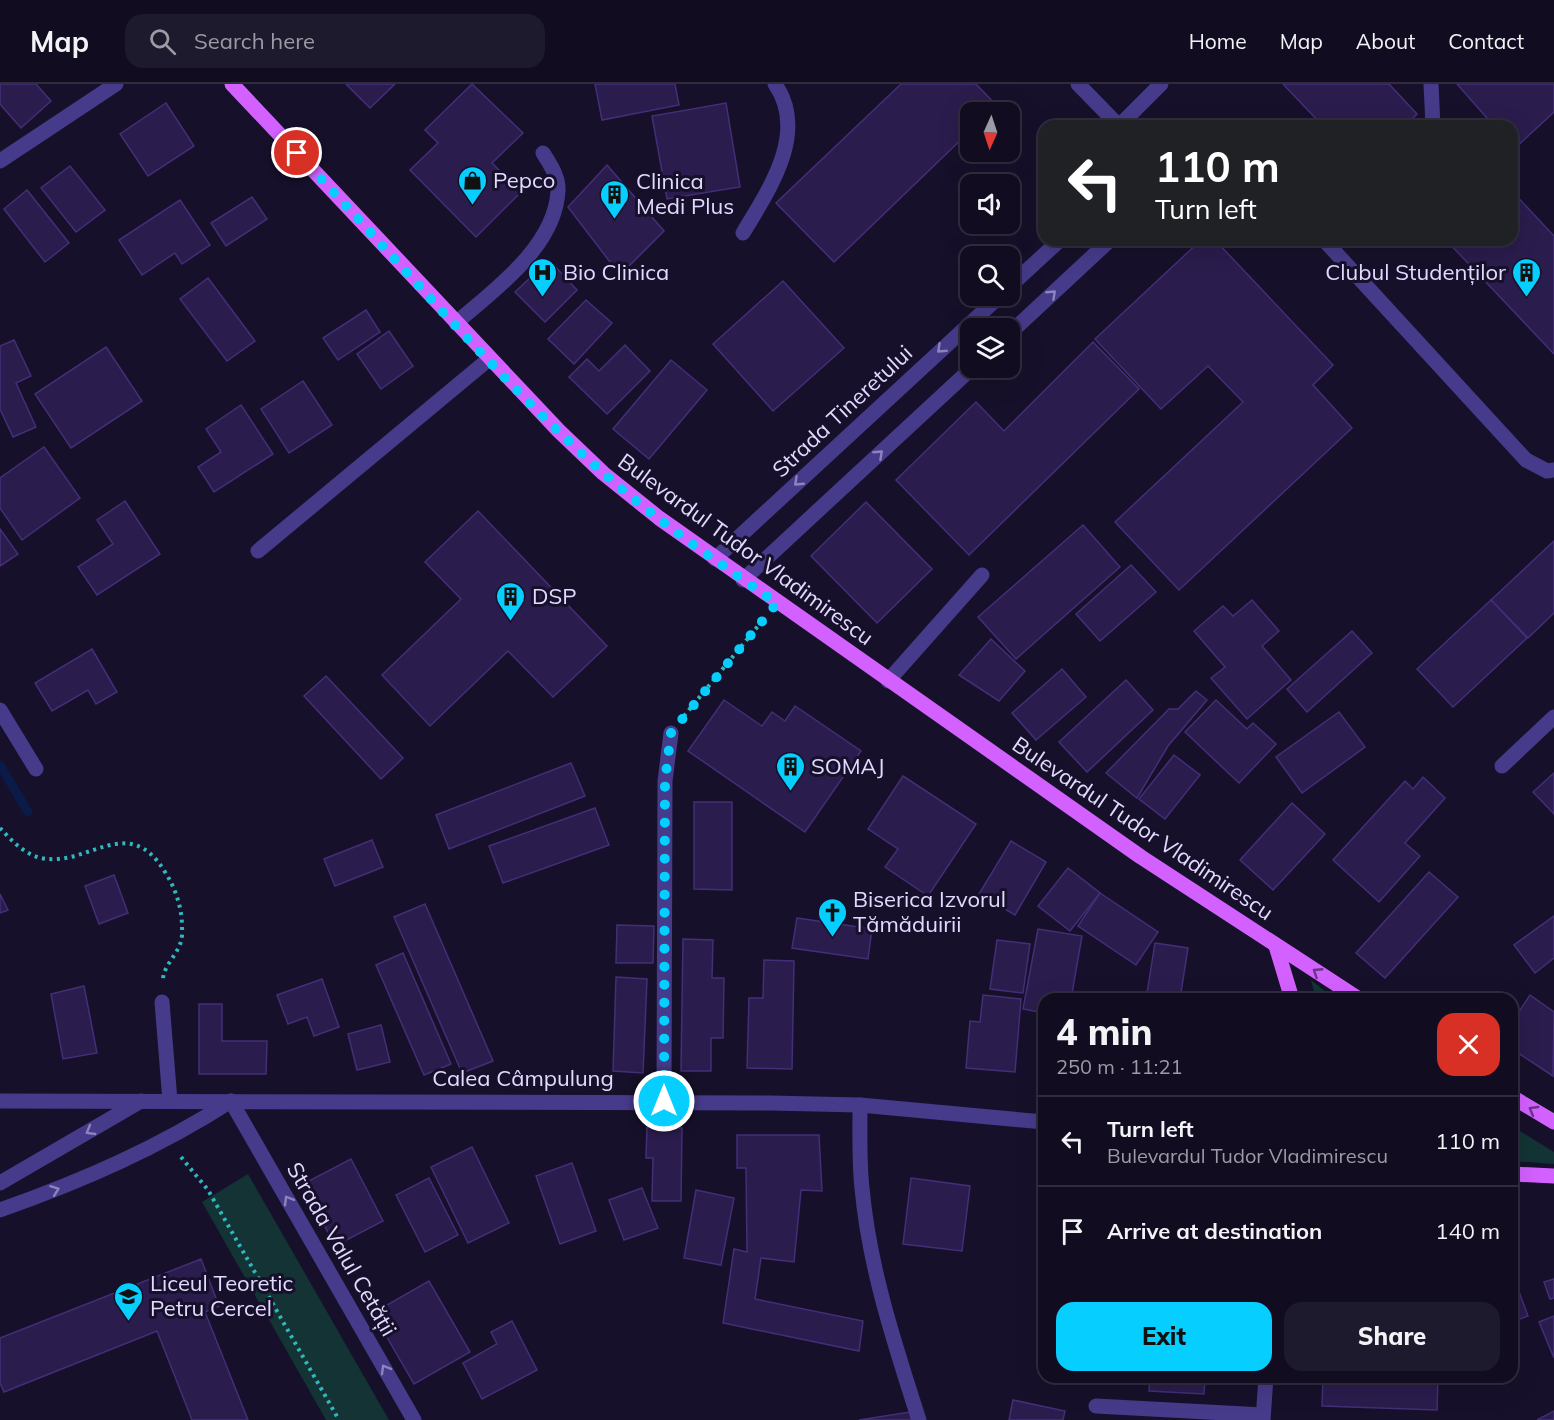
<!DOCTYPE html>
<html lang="en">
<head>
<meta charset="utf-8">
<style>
	body { margin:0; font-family:Mulish,sans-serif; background:#1e1a2d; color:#f1f3f6; height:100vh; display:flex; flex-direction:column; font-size:22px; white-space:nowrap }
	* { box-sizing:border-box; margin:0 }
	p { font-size:20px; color:#9c9ba5 }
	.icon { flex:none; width:33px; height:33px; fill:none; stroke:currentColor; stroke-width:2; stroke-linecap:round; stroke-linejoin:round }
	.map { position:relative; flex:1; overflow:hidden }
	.sheet { position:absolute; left:1038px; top:909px; width:480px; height:390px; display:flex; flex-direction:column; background:#110c20; border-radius:18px; box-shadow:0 6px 24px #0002,0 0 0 2px #302c3e }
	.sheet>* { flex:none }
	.hud { position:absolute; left:1038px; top:36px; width:480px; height:126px; border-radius:18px; box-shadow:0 6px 24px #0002,0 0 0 2px #302c3e; background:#202124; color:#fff; overflow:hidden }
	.needle { width:39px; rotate:183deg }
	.fabs { position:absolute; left:960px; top:18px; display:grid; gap:12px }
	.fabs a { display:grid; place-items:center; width:60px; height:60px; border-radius:12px; background:#110c20; box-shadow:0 6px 24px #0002,0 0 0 2px #302c3e; font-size:30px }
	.pin { position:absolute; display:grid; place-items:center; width:51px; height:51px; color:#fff; margin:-26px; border:3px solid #fff; border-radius:50%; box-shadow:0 2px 6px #0007 }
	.me { position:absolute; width:66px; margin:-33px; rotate:0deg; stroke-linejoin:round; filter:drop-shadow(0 0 4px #0008) }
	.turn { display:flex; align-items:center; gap:21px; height:126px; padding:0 18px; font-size:27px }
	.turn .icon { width:78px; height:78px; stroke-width:2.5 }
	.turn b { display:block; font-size:42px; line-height:51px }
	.round { display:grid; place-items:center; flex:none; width:63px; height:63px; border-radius:18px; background:#1e1a2d }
	.headline { display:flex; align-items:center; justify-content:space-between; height:102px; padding:0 18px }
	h1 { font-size:36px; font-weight:800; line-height:45px }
	.action { display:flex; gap:12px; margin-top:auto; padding:12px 18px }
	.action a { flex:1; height:69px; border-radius:18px; background:#06ceff; color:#111; font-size:24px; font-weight:800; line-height:69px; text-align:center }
	.action a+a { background:#1e1a2d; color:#f1f3f6 }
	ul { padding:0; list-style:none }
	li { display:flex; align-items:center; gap:18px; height:90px; padding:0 18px; border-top:2px solid #302c3e }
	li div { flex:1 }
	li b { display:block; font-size:22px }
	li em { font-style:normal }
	header { display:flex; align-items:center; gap:36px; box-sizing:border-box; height:84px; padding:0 30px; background:#110c20; border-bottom:2px solid #302c3e }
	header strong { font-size:28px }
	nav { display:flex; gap:33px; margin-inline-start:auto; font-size:21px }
	.search { width:420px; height:54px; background:#1e1a2d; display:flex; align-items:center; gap:15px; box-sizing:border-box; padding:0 21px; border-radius:18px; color:#9c9ba5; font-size:22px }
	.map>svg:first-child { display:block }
	.green { fill:#133335 }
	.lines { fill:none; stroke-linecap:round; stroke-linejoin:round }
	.stream { stroke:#0a1b4a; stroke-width:9 }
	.building { fill:#2a1c4c; stroke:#442e78; stroke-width:1.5 }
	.path { stroke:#2fb9be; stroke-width:4; stroke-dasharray:3 4.5; stroke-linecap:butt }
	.minor { stroke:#463b8a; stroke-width:15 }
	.major { stroke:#d361ff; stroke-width:15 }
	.oneway { stroke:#8c83bf }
	.oneway2 { stroke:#6c348a }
	.route { stroke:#06ceff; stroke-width:10; stroke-dasharray:0 18 }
	.labels { text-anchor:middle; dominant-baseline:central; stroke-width:6; stroke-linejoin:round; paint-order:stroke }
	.poi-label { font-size:22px; fill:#e2daff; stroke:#17102a; text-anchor:start }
	.street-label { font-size:22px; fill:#e2daff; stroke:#17102a }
</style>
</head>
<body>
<header>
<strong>Map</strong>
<div class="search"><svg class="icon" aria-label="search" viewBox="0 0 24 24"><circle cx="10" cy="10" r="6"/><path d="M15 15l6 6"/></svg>Search here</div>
<nav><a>Home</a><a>Map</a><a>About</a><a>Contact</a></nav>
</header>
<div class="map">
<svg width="1554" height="1336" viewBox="0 0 1554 1336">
	<rect width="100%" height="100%" fill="#17102a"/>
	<!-- green -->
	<g class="green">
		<path d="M 1311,896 L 1335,915 L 1316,915 Z"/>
		<path d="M 1512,1042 L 1554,1068 L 1554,1080 L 1512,1077 Z"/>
		<path d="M 248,1090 L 389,1336 L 326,1336 L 202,1118 Z"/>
	</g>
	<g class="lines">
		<!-- stream -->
		<path class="stream" d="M 0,681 L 28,728"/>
	</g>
	<!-- building -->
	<g class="building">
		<path d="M 0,0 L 36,0 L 51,17 L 21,44 L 0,20 Z"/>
		<path d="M 346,0 L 395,0 L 370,24 Z"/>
		<path d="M 472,0 L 523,49 L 492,79 L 521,108 L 476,153 L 410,86 L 438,59 L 425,46 Z"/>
		<path d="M 595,0 L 675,0 L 679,21 L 602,36 Z"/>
		<path d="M 901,0 L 976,0 L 997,22 L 990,28 L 970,28 L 970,47 L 834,178 L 776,119 Z"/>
		<path d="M 1283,0 L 1389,0 L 1417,30 L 1405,42 L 1323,42 Z"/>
		<path d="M 1457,0 L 1554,0 L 1554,28 L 1514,65 L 1512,42 L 1494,42 Z"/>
		<path d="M 166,19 L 194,62 L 148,92 L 120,50 Z"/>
		<path d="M 726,19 L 740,103 L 667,115 L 652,32 Z"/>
		<path d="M 607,81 L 664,147 L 620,191 L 568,123 Z"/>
		<path d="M 70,82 L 105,126 L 76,148 L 41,104 Z"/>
		<path d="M 27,106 L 69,159 L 45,178 L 4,125 Z"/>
		<path d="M 1512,107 L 1554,152 L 1554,270 L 1446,156 L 1512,156 Z"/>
		<path d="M 252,113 L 267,135 L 226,162 L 211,139 Z"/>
		<path d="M 180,116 L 210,161 L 182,180 L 175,169 L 142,191 L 119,156 Z"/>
		<path d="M 1201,156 L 1215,156 L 1333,281 L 1313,301 L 1352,344 L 1179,506 L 1115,438 L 1243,318 L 1208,282 L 1161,325 L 1095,255 Z"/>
		<path d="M 549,176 L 577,206 L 545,238 L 515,208 Z"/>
		<path d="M 208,194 L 255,257 L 227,277 L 180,215 Z"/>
		<path d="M 783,197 L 844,264 L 773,327 L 713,260 Z"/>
		<path d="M 586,216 L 612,239 L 574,280 L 548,255 Z"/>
		<path d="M 366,226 L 380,248 L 338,276 L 323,254 Z"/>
		<path d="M 389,247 L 413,282 L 381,305 L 357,270 Z"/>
		<path d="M 14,256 L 31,292 L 16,299 L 36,343 L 13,353 L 0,325 L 0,262 Z"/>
		<path d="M 1093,258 L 1139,305 L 969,471 L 896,396 L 976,318 L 1004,347 Z"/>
		<path d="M 625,261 L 650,287 L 607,330 L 569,293 L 587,275 L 599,287 Z"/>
		<path d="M 106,263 L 142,317 L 71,364 L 35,310 Z"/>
		<path d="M 671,276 L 707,306 L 649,375 L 613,345 Z"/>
		<path d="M 303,297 L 332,341 L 289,369 L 261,325 Z"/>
		<path d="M 241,321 L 273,370 L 214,408 L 198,383 L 221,368 L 206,345 Z"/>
		<path d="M 44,363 L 80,414 L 22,456 L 0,424 L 0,394 Z"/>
		<path d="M 125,417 L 160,470 L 97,511 L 78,483 L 113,460 L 97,436 Z"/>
		<path d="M 866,418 L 932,485 L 877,539 L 811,472 Z"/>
		<path d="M 478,427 L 607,562 L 553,613 L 508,567 L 430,642 L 382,591 L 461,515 L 425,478 Z"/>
		<path d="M 1083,441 L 1120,483 L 1016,575 L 978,533 Z"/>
		<path d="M 0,445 L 18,470 L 0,482 Z"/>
		<path d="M 1554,457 L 1554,529 L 1528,554 L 1491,516 Z"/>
		<path d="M 1131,481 L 1156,508 L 1100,557 L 1076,530 Z"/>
		<path d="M 1252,516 L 1279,547 L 1262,562 L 1291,596 L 1247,635 L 1211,594 L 1225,583 L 1194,547 L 1223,522 L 1233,532 Z"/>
		<path d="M 1491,516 L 1527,554 L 1453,623 L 1417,585 Z"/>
		<path d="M 1352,547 L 1372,569 L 1307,628 L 1287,605 Z"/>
		<path d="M 991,555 L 1025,587 L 999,617 L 959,591 Z"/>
		<path d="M 92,565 L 117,608 L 96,620 L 88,606 L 52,627 L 35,599 Z"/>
		<path d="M 1062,585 L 1086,613 L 1036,656 L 1012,629 Z"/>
		<path d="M 326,592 L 403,674 L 381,695 L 304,612 Z"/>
		<path d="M 1126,596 L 1153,626 L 1087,688 L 1059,658 Z"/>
		<path d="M 1196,607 L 1207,616 L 1168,662 L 1137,714 L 1106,689 L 1169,625 L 1178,625 Z"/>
		<path d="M 724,616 L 762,642 L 772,628 L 785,637 L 795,622 L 861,667 L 805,748 L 688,667 Z"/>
		<path d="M 1216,616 L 1247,645 L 1253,639 L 1276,660 L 1239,699 L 1185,648 Z"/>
		<path d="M 1339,628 L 1365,663 L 1302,709 L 1276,673 Z"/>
		<path d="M 1174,671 L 1200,691 L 1165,735 L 1139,715 Z"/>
		<path d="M 571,679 L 585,712 L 449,765 L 436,731 Z"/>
		<path d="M 1554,689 L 1554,730 L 1533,708 Z"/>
		<path d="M 903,692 L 976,740 L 928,812 L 885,783 L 898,765 L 868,745 Z"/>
		<path d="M 1423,693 L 1445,714 L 1405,759 L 1420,772 L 1379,818 L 1333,776 L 1405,697 L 1413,705 Z"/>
		<path d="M 694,718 L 732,718 L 732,806 L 694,805 Z"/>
		<path d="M 1292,719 L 1325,750 L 1273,806 L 1240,776 Z"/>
		<path d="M 595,724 L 609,761 L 503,799 L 489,762 Z"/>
		<path d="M 372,756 L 383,783 L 335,802 L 324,775 Z"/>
		<path d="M 1011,757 L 1046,778 L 1015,831 L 979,810 Z"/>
		<path d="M 1068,784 L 1100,809 L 1070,847 L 1038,822 Z"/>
		<path d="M 1429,788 L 1458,813 L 1385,894 L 1356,869 Z"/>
		<path d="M 114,791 L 128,829 L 99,840 L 85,802 Z"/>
		<path d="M 1100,809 L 1158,848 L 1136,881 L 1078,842 Z"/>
		<path d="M 0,810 L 8,826 L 0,829 Z"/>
		<path d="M 425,820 L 493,977 L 462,989 L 394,833 Z"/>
		<path d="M 1554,832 L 1554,874 L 1535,889 L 1514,861 Z"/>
		<path d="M 797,834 L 872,845 L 868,875 L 792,864 Z"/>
		<path d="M 617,841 L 654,842 L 653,879 L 616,879 Z"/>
		<path d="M 1038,845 L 1082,852 L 1071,915 L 1044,915 L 1044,929 L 1023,925 Z"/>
		<path d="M 683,855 L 713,856 L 712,894 L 724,894 L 723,954 L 711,954 L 711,987 L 681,987 Z"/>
		<path d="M 997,856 L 1030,860 L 1023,909 L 990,905 Z"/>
		<path d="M 1155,859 L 1188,864 L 1180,915 L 1146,915 Z"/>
		<path d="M 403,869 L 451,980 L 424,991 L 376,881 Z"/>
		<path d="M 764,876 L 794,877 L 792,985 L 747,984 L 749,914 L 763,914 Z"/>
		<path d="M 616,893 L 647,895 L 643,989 L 613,987 Z"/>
		<path d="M 322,895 L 339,943 L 314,952 L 307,933 L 288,940 L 277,911 Z"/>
		<path d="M 84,902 L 97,969 L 63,975 L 51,910 Z"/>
		<path d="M 983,911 L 1021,915 L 1015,988 L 966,984 L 970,937 L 980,938 Z"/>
		<path d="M 1530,911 L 1554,928 L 1553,992 L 1512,965 L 1512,938 Z"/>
		<path d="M 199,920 L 222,920 L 222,957 L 267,957 L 266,990 L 199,990 Z"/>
		<path d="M 381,941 L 390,978 L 357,986 L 348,950 Z"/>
		<path d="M 647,1043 L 682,1044 L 681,1117 L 652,1117 L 653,1074 L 646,1074 Z"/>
		<path d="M 737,1051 L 819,1051 L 822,1107 L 801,1106 L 794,1178 L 761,1174 L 755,1215 L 863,1237 L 859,1267 L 723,1239 L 734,1165 L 747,1168 L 746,1084 L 737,1084 Z"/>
		<path d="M 472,1063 L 509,1139 L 468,1159 L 431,1083 Z"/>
		<path d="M 351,1075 L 383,1137 L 335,1162 L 303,1100 Z"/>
		<path d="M 572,1079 L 596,1147 L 560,1160 L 536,1092 Z"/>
		<path d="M 429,1094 L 458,1151 L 425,1168 L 396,1111 Z"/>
		<path d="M 911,1094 L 970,1102 L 962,1167 L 903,1160 Z"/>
		<path d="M 642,1104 L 658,1144 L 624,1156 L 609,1116 Z"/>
		<path d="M 696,1106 L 734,1114 L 721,1181 L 684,1174 Z"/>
		<path d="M 1512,1156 L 1514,1156 L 1512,1189 Z"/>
		<path d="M 201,1175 L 219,1222 L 205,1228 L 248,1336 L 192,1336 L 157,1247 L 4,1308 L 0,1299 L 0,1254 Z"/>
		<path d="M 1512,1189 L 1528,1232 L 1512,1238 Z"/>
		<path d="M 1554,1195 L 1554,1214 L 1550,1215 L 1544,1198 Z"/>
		<path d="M 429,1197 L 470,1268 L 414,1300 L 373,1229 Z"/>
		<path d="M 1554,1232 L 1554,1274 L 1539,1238 Z"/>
		<path d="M 512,1237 L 537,1286 L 482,1315 L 463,1279 L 497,1260 L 491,1248 Z"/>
		<path d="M 1150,1293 L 1205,1293 L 1204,1310 L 1149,1307 Z"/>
		<path d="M 1323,1293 L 1438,1293 L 1437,1326 L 1322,1322 Z"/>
		<path d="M 1013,1316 L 1065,1327 L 1063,1336 L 1009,1336 Z"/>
		<path d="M 1554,1327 L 1554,1336 L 1537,1336 Z"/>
		<path d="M 910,1328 L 911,1336 L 859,1336 Z"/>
	</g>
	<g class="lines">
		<!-- path -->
		<g class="path">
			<path d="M 684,632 L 763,536"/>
			<path d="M 0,744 C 11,756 24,770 41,774 C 88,784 128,727 165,788 C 177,807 183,827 182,850 C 182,868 164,879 163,895"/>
			<path d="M 181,1073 L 208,1106 L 339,1336"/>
		</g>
		<!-- minor -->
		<g class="minor">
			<path d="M 1078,0 L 1119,42"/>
			<path d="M 1431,0 L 1433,42"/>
			<path d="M 1119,42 L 1161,0"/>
			<path d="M 0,77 L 116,0"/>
			<path d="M 743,149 C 768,107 809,49 775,0"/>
			<path d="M 1324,156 L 1526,376 L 1547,387 L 1554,386"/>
			<path d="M 1010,202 L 1060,156"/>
			<path d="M 456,239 C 494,206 555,163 558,107 C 559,93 550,80 543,69"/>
			<path d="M 1010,249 L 1110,156"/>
			<path d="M 258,467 L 489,275"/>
			<path d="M 715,475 L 1000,212"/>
			<path d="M 743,496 L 972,284"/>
			<path d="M 888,597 L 982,491"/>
			<path d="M 0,626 L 36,685"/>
			<path d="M 1502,682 L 1554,633"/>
			<path d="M 162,918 L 170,1017"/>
			<path d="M 0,1017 L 770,1019 L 860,1021 L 1044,1038"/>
			<path d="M 231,1017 L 414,1336"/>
			<path d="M 664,1017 L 665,697 L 671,649"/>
			<path d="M 860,1021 C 860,1048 859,1077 862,1104 C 869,1183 895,1261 919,1336"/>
			<path d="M 0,1099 L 141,1017"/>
			<path d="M 0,1126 C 82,1097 158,1064 231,1017"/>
			<path d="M 1096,1322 L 1263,1331"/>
			<path d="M 1263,1336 L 1266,1293"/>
		</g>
		<!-- major -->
		<g class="major">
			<path d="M 232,0 L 559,347 L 603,389 L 659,434 L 1141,773 L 1359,915"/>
			<path d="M 1276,862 L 1292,915"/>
			<path d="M 1512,1013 L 1554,1038"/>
			<path d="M 1512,1090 L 1554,1092"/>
		</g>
	</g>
	<!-- one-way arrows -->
	<defs><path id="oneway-chevron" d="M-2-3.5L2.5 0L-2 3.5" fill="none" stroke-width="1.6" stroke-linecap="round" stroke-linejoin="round" transform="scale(1.5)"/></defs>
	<g class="oneway">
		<use href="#oneway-chevron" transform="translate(1052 210) rotate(-43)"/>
		<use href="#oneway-chevron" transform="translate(941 265) rotate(137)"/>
		<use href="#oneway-chevron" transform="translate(879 370) rotate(-43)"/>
		<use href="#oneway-chevron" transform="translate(798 398) rotate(137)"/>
		<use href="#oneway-chevron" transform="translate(90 1047) rotate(150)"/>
		<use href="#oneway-chevron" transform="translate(55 1106) rotate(-21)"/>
		<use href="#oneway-chevron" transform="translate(288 1116) rotate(-120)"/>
		<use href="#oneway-chevron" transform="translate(385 1285) rotate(-120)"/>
	</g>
	<g class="oneway2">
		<use href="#oneway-chevron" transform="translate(1317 888) rotate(-147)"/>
		<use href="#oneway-chevron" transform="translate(1533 1026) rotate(-150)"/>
	</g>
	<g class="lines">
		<!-- route -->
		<path class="route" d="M 297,69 C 398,176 493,290 602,388 C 656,436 717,478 777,519 L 671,649 L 665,697 L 664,1017"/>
	</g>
	<!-- icons -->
	<defs>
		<symbol id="shop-pin" viewBox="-11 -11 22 30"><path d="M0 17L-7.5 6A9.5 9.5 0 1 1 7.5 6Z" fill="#06ceff" stroke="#17102a"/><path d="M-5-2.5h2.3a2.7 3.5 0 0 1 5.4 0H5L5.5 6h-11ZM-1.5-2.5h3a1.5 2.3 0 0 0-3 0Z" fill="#111"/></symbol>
		<symbol id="building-pin" viewBox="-11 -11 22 30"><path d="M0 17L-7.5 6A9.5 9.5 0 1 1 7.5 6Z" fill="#06ceff" stroke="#17102a"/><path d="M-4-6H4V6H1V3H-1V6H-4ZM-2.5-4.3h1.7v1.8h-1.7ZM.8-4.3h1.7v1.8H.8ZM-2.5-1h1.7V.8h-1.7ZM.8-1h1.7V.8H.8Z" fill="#111"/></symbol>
		<symbol id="hospital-pin" viewBox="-11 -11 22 30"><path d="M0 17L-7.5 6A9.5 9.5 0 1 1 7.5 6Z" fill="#06ceff" stroke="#17102a"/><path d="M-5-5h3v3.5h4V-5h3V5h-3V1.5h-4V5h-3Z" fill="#111"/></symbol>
		<symbol id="church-pin" viewBox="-11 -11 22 30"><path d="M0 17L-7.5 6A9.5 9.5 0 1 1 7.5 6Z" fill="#06ceff" stroke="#17102a"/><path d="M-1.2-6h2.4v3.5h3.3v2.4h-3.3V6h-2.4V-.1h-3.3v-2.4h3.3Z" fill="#111"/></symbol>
		<symbol id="school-pin" viewBox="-11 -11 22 30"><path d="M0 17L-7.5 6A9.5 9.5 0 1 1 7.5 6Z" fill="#06ceff" stroke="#17102a"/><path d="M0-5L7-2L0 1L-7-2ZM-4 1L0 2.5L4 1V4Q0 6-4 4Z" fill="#111"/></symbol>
	</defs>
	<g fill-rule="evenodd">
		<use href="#shop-pin" x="456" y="80" width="33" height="45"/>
		<use href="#building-pin" x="598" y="94" width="33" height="45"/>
		<use href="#hospital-pin" x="526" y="172" width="33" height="45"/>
		<use href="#building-pin" x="1510" y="172" width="33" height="45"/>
		<use href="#building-pin" x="494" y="496" width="33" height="45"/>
		<use href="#building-pin" x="774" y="666" width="33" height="45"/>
		<use href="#church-pin" x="816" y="812" width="33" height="45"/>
		<use href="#school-pin" x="112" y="1196" width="33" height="45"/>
	</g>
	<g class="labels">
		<!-- poi labels -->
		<g class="poi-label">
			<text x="493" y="96">Pepco</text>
			<text x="636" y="97">Clinica<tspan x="636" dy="25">Medi Plus</tspan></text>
			<text x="563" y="188">Bio Clinica</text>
			<text x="1506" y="188" text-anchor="end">Clubul Studenților</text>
			<text x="532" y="512">DSP</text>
			<text x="811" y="682">SOMAJ</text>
			<text x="853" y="815">Biserica Izvorul<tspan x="853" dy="25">Tămăduirii</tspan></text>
			<text x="150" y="1199">Liceul Teoretic<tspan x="150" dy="25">Petru Cercel</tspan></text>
		</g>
		<!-- street labels -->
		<g class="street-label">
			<text transform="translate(842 327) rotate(-43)">Strada Tineretului</text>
			<text transform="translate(746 465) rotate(36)">Bulevardul Tudor Vladimirescu</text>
			<text transform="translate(1143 744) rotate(34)">Bulevardul Tudor Vladimirescu</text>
			<text x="523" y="994">Calea Câmpulung</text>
			<text transform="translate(342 1165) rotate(60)">Strada Valul Cetății</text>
		</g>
	</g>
</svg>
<div class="fabs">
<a><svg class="needle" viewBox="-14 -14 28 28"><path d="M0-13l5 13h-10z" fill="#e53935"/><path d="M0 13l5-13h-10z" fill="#9c9ba5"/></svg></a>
<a><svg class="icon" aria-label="sound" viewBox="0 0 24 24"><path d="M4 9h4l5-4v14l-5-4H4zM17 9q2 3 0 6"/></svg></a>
<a><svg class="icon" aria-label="search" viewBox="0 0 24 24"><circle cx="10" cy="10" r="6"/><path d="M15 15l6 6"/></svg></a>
<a><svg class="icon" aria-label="layers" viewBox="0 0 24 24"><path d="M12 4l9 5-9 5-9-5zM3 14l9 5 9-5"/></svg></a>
</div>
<div class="pin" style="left:297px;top:69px;background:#d93025"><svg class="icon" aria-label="arrive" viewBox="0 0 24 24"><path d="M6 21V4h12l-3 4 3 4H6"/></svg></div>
<svg class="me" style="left:664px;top:1017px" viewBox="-20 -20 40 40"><circle r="17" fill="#06ceff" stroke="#fff" stroke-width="3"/><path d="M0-11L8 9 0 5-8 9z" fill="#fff"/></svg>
<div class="hud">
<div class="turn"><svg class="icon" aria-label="left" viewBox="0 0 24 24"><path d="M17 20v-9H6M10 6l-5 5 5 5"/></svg><div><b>110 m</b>Turn left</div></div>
</div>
<section class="sheet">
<div class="headline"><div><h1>4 min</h1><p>250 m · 11:21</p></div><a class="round" style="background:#d93025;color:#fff"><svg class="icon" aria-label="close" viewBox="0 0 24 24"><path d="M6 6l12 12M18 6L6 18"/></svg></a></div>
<ul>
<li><svg class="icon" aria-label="left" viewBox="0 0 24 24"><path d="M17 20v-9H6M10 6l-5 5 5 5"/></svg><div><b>Turn left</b><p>Bulevardul Tudor Vladimirescu</p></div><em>110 m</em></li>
<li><svg class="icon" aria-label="arrive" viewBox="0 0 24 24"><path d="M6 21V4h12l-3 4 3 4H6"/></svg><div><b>Arrive at destination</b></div><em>140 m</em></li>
</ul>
<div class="action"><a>Exit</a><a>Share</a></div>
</section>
</div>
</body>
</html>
